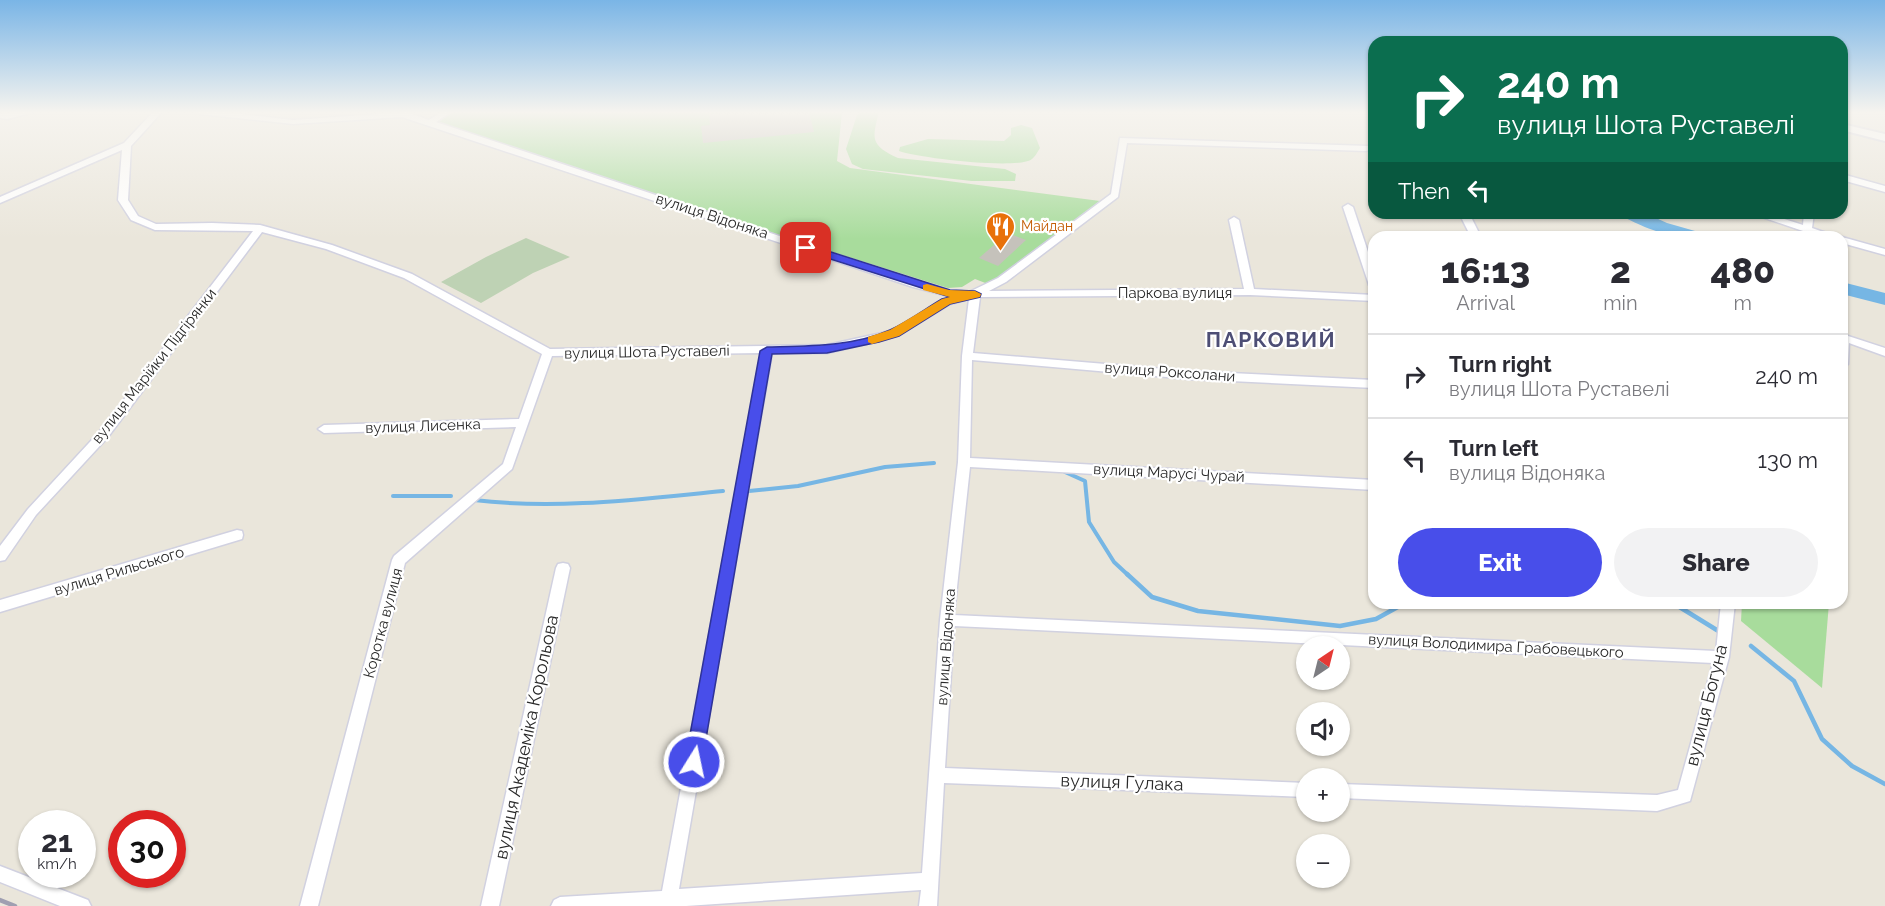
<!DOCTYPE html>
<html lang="en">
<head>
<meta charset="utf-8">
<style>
	body { margin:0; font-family:Raleway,sans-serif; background:#f2f2f3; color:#2b2b33; height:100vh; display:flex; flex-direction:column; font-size:22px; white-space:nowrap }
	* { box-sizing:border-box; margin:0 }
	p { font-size:20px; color:#7c7c81 }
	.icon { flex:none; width:33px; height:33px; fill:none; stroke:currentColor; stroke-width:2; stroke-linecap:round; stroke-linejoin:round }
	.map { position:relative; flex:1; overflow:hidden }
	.side { position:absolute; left:1368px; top:231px; width:480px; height:378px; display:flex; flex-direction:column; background:#fff; border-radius:18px; box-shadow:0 2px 4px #0004 }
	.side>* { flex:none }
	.hud { position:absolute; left:1368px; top:36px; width:480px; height:183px; border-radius:18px; box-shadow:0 2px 4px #0004; background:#0b6e4f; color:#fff; overflow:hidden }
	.needle { width:39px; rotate:35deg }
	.fabs { position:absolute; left:1296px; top:636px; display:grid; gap:12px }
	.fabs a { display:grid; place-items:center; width:54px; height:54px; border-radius:50%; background:#fff; box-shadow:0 2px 4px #0004; font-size:30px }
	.speed { position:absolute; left:18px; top:810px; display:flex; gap:12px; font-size:30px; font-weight:700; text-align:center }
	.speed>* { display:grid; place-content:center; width:78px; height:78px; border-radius:50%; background:#fff; box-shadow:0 2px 4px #0004; line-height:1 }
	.speed small { font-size:15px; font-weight:400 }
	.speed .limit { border:9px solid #d22; background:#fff; color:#111 }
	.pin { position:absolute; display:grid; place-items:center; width:51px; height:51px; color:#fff; margin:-26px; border-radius:12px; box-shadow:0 3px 9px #0006 }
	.me { position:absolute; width:66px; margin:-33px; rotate:10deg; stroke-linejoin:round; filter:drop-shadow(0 0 4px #0008) }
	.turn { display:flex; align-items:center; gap:21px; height:126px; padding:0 30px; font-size:27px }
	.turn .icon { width:78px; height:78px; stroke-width:2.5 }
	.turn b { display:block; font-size:42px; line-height:51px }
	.then { display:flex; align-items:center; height:57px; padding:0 30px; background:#0003; gap:12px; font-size:22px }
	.eta { display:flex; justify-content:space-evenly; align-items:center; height:102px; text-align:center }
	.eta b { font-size:36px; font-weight:800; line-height:42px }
	.cta { display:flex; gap:12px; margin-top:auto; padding:12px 30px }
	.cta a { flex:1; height:69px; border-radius:36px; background:#484eea; color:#fff; font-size:24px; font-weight:800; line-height:69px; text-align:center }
	.cta a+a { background:#f2f2f3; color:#2b2b33 }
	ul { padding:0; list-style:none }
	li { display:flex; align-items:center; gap:18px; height:84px; padding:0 30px; border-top:2px solid #e1e1e2 }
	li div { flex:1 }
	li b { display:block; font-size:22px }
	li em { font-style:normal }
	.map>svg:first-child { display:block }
	.green { fill:#a8dc9c }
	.cemetery { fill:#bed2b4 }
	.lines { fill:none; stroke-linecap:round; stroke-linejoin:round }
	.stream-far1 { stroke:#76b6e4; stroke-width:4 }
	.stream { stroke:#76b6e4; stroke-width:4.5 }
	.river { fill:#76b6e4; fill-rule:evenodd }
	.building { fill:#c5c2bb }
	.minor-casing { stroke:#d1d1e0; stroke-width:3 }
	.secondary-casing { stroke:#d1d1e0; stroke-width:4 }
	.minor { fill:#fff; fill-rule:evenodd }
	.secondary { fill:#fff; fill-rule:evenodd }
	.rail { stroke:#9f9fb1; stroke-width:4.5 }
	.route { fill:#484eea; stroke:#2f3398; stroke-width:1.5 }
	.slow { fill:#f59e0b }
	.labels { text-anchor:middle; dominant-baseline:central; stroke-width:4.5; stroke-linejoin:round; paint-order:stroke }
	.far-food-label { font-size:14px; fill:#c56008; stroke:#fff; text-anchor:start }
	.street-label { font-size:15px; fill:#292929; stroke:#fff }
	.near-street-label { font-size:18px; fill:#292929; stroke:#fff }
	.district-label { font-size:21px; font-weight:bold; letter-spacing:1.5px; fill:#4d4e75; stroke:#fff }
</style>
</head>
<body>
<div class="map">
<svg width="1885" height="906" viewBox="0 0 1885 906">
	<rect width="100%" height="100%" fill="#eae6db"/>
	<!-- green -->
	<g class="green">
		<path d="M 452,112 L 842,112 L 837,161 L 850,168 L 1100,201 L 1002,278 L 988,284 L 975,279 L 962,287 L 948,288 L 781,236 L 436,122 Z"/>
		<path d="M 861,112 L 879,112 C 872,139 870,145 898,158 L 1005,169 L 1016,174 L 1015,181 L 972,181 L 863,169 L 852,164 L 846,149 L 857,115 Z"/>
		<path d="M 1021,125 L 1032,128 L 1040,148 C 1038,151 1035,157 1032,159 C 1019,170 918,158 899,151 L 900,147 L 928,139 L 1004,141 L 1011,135 L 1011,128 Z"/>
		<path d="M 1742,603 L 1829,603 L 1822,688 L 1741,621 Z"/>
	</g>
	<!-- cemetery -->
	<path class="cemetery" d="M 526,238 L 570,257 L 533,273 L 481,303 L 441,282 L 486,257 Z"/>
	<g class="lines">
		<!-- stream-far1 -->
		<g class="stream-far1">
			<path d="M 1065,472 L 1085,481 L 1089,522 L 1114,562 L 1128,575"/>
			<path d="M 749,491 L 798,486 L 885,467 L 934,463"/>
			<path d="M 393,496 L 451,496"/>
			<path d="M 474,500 C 558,510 640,499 723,491"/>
		</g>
		<!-- stream -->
		<g class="stream">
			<path d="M 1127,574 L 1152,597 L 1198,611 L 1340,626 L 1376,619 L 1405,603"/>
			<path d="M 1673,603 L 1720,632"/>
			<path d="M 1751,646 L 1794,681 L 1822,739 L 1852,766 L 1885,784"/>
		</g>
		<!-- river -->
		<g class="river">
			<path d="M 1621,213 L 1645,213 L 1667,223 L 1702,233 L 1705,237 C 1667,237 1657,233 1623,217 Z"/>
			<path d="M 1842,282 L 1885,293 L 1885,305 L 1842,294 Z"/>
		</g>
	</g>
	<!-- building -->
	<g class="building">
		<path d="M 729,112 L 809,112 L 814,132 L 703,143 L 701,126 L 710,125 L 709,114 Z"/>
		<path d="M 1013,235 L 1026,240 L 998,266 L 979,258 L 994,245 L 999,247 Z"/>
	</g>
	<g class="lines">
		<defs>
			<g id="minor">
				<path d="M 18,112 L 35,112 L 7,119 L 0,118 L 0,114 Z"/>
				<path d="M 153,112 L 162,112 L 131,146 L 128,200 L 138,216 L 156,224 L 212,223 L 260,225 L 332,245 L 412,274 L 550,349 L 827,345 L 891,331 L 942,300 L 952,297 L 913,287 L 402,117 L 293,124 L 199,114 L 195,112 L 225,112 L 293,120 L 406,112 L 429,120 L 441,112 L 451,112 L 436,122 L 921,283 L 949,291 L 962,291 L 967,293 L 998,278 L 1111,194 L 1120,138 L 1369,146 L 1369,150 L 1366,151 L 1127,143 L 1118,197 L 1006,282 L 989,291 L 1244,289 L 1229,220 L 1234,217 L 1239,220 L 1254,289 L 1374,295 L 1374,301 L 1250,295 L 980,297 L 973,353 L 1189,371 L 1374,380 L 1374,388 L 1189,379 L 972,360 L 970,458 L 1374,480 L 1374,490 L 970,467 L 954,615 L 1716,651 L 1721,603 L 1735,603 L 1729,657 L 1690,801 L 1657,811 L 1340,798 L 1340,784 L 1657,795 L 1678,790 L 1713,663 L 954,626 L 945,768 L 1306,783 L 1306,797 L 944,783 L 937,906 L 919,906 L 921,890 L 686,906 L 551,906 L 554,900 L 560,897 L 662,891 L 761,353 L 552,356 L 512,469 L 405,563 L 318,906 L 300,906 L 392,560 L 394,556 L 503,464 L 516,427 L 324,433 L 318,429 L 324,425 L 519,419 L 542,354 L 404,278 L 326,249 L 262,232 L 108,437 L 36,515 L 5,560 L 0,561 L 0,546 L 28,509 L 100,431 L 253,231 L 155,230 L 131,220 L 118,200 L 122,150 L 0,203 L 0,197 L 124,143 ZM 969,299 L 962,356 L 958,462 L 940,620 L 922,873 L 679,889 L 772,353 L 827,353 L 878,341 L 899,335 L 950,304 Z"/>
				<path d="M 1842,174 L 1885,186 L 1885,192 L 1842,180 Z"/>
				<path d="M 1348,204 L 1353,207 L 1374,270 L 1374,288 L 1369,285 L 1343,207 Z"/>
				<path d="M 1459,213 L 1469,213 L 1481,237 L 1471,237 Z"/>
				<path d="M 1750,213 L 1765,213 L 1803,225 L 1804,213 L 1814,213 L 1812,228 L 1838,237 L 1823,237 L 1812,234 L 1811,237 L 1803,237 L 1803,231 Z"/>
				<path d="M 1842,237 L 1885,249 L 1885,255 L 1842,243 Z"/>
				<path d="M 1842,334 L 1885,348 L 1885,356 L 1849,343 L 1848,364 L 1842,368 Z"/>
				<path d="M 237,530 L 242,531 L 243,535 L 242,539 L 0,612 L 0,600 Z"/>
				<path d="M 563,563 L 568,564 L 570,568 L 499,906 L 481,906 L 556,568 L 558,564 Z"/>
				<path d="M 0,866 L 88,900 L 91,906 L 60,906 L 0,882 Z"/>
			</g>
			<path id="secondary" d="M 1842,124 L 1885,134 L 1885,141 L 1842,130 Z"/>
		</defs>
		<!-- minor casing -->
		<use href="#minor" class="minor-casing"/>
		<!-- secondary casing -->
		<use href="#secondary" class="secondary-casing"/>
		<!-- minor -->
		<use href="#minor" class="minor"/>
		<!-- secondary -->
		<use href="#secondary" class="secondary"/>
		<!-- rail -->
		<path class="rail" d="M 0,900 L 15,906"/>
	</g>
	<!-- sky -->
	<linearGradient id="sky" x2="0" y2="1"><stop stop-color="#7ab5e6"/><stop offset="0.47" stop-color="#f6f4ef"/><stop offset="1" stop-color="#f6f4ef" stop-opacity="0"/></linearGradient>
	<rect width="1885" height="239" fill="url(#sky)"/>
	<!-- route -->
	<path class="route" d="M 806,244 L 950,290 L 975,291 L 981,294 L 980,297 L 950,304 L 899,336 L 879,342 L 827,353 L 772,354 L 702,762 L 700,767 L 694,770 L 687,767 L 685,762 L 760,351 L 767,347 C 807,346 852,347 890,330 C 908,322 925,309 942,299 L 950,297 L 802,250 L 802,245 Z"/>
	<!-- slow -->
	<path class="slow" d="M 927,284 L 949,290 L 975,291 L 981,294 L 980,297 L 950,304 L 899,336 L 872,344 L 868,342 L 868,337 L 890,330 L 942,299 L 950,297 L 923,290 L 923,285 Z"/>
	<!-- icons -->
	<defs>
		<symbol id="restaurant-pin" viewBox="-11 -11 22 30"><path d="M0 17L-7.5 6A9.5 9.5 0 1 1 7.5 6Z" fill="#e8710a" stroke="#fff"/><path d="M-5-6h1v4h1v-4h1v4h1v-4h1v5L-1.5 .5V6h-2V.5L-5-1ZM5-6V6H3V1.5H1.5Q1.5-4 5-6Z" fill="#fff"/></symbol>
	</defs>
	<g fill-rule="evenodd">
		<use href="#restaurant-pin" x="984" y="210" width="33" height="45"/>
	</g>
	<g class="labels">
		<!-- far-food labels -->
		<g class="far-food-label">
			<text x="1021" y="226">Майдан</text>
		</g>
		<!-- street labels -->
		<g class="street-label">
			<text transform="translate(712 216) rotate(18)">вулиця Відоняка</text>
			<text x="1175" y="293">Паркова вулиця</text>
			<text transform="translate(647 352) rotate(-1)">вулиця Шота Руставелі</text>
			<text transform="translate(154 366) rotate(-52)">вулиця Марійки Підгірянки</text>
			<text transform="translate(1170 372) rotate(4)">вулиця Роксолани</text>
			<text transform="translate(423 426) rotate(-2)">вулиця Лисенка</text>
			<text transform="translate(1169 473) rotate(3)">вулиця Марусі Чурай</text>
			<text transform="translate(119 571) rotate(-17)">вулиця Рильського</text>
			<text transform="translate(383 623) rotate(-75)">Коротка вулиця</text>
			<text transform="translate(1496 646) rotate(3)">вулиця Володимира Грабовецького</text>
			<text transform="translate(946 647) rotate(-86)">вулиця Відоняка</text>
		</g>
		<!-- near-street labels -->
		<g class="near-street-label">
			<text transform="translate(1706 705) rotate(-76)">вулиця Богуна</text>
			<text transform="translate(526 737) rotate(-78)">вулиця Академіка Корольова</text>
			<text transform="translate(1122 782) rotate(2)">вулиця Гулака</text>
		</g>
		<!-- district labels -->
		<g class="district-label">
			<text x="1271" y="339">ПАРКОВИЙ</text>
		</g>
	</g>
</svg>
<div class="fabs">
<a><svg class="needle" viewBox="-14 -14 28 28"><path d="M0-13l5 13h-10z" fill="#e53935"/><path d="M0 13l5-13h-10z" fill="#7c7c81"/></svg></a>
<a><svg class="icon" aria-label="sound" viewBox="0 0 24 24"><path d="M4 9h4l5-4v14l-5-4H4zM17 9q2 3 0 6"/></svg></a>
<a>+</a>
<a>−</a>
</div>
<div class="speed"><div>21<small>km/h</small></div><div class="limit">30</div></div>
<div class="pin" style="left:806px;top:248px;background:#d93025"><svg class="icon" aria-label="arrive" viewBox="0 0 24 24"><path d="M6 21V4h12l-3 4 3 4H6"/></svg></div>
<svg class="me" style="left:694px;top:762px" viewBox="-20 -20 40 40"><circle r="17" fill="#484eea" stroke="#fff" stroke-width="3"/><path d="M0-11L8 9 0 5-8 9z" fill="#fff"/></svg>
<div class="hud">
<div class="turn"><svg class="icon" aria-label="right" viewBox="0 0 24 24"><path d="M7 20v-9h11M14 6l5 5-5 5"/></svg><div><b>240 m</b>вулиця Шота Руставелі</div></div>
<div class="then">Then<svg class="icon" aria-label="left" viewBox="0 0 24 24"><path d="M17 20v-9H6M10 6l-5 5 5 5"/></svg></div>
</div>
<section class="side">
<div class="eta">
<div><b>16:13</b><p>Arrival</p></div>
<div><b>2</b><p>min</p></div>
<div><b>480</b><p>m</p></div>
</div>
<ul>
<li><svg class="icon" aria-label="right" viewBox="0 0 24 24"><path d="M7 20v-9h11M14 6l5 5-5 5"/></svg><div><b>Turn right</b><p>вулиця Шота Руставелі</p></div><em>240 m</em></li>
<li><svg class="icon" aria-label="left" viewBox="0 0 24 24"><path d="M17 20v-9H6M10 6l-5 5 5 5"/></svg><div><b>Turn left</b><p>вулиця Відоняка</p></div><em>130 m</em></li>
</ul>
<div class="cta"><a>Exit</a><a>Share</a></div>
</section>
</div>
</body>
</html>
